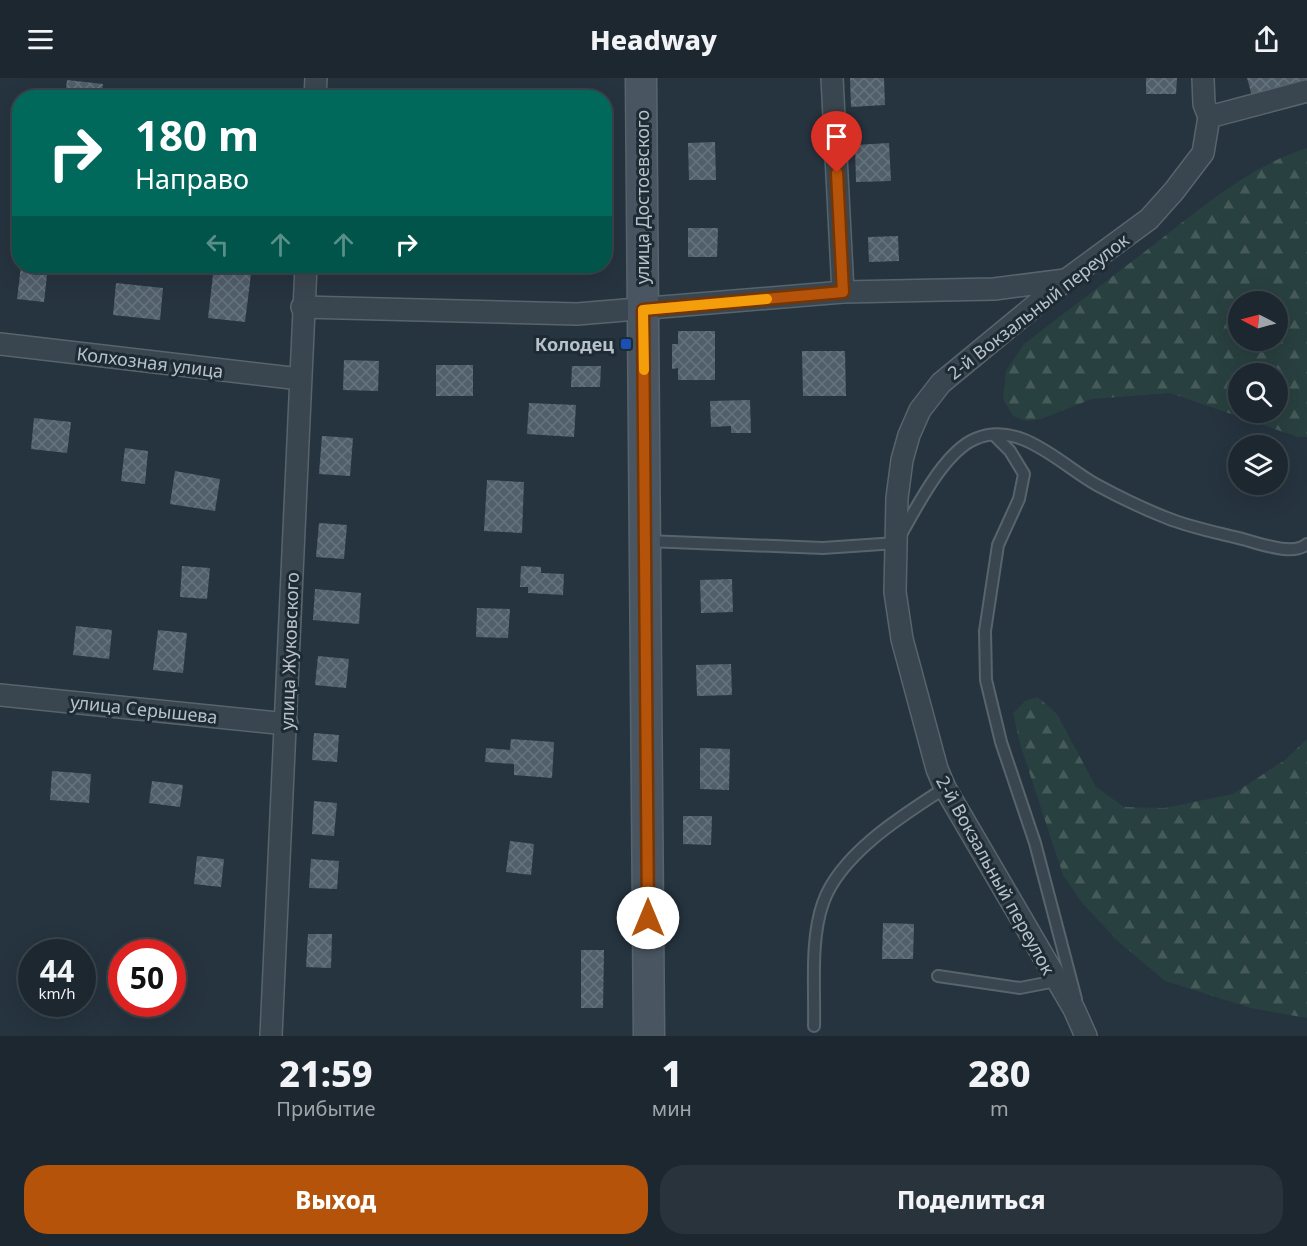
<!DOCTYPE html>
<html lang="ru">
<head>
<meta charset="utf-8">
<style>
	body { margin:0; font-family:"Noto Sans",sans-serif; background:#29333b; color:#f1f3f6; height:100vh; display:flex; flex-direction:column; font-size:22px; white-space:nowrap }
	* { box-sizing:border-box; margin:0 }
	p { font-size:20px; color:#a0a5aa }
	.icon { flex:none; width:33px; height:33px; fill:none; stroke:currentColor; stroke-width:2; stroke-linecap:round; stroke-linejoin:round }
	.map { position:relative; height:958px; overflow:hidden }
	.sheet { display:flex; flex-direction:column; background:#1c272f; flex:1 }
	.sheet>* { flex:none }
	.top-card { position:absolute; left:12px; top:12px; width:600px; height:183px; border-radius:24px; box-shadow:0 6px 24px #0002,0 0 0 2px #3a444b; background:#00695c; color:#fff; overflow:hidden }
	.needle { width:39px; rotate:276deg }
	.buttons { position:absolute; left:1228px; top:213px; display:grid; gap:12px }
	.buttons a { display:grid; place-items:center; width:60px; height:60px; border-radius:50%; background:#1c272f; box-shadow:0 6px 24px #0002,0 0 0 2px #3a444b; font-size:30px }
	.speed { position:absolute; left:18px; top:861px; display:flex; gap:12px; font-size:30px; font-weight:700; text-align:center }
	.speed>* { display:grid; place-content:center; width:78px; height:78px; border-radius:50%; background:#1c272f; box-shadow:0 6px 24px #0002,0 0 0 2px #3a444b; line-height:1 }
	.speed small { font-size:15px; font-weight:400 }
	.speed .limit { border:9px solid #d22; background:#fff; color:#111 }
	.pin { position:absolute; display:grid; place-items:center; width:51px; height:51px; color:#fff; margin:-62px -26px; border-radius:50% 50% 50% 0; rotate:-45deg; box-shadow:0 0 6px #0007 }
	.pin .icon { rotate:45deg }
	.me { position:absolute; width:66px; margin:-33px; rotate:0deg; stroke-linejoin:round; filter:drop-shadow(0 0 4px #0008) }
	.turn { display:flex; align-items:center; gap:21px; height:126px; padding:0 24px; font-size:27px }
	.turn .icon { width:78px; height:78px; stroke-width:2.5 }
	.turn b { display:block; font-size:42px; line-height:51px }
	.lanes { display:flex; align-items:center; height:57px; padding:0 24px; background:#0003; justify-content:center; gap:30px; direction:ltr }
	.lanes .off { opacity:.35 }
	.eta { display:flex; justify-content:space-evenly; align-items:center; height:102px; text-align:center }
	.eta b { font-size:36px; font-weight:800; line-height:42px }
	.action { display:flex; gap:12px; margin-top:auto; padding:12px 24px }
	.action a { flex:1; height:69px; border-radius:24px; background:#b45309; color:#fff; font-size:24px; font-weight:800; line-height:69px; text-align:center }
	.action a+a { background:#29333b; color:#f1f3f6 }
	header { display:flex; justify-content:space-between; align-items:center; height:78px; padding:0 24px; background:#1c272f; font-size:27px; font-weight:800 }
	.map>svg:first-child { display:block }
	.forest { fill:url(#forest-firs); fill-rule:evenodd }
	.building { fill:url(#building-cross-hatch) }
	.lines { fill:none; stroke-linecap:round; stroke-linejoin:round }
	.service-casing { stroke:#58646c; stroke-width:14 }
	.minor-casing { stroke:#58646c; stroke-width:24 }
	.secondary-casing { stroke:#58646c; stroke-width:33 }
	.service { stroke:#3a464f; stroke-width:10 }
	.minor { stroke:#3a464f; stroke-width:21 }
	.secondary { stroke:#495662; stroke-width:30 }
	.route-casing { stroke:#753606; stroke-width:15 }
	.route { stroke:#b45309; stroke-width:10 }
	.slow { stroke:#f59e0b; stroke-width:10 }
	.transit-dot { fill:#1a4fb4; stroke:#1f2b34; stroke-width:2 }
	.labels { text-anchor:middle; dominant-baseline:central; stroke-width:6; stroke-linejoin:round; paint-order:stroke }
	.street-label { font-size:18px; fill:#b7c1c9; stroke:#1f2b34 }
	.poi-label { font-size:18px; font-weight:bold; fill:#b7c1c9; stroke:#1f2b34; text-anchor:end }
</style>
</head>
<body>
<header><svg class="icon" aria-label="menu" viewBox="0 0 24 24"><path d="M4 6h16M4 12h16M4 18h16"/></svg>Headway<svg class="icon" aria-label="share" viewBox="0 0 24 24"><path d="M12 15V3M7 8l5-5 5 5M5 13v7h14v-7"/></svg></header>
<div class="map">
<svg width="1307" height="958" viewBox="0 0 1307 958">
	<defs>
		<pattern id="forest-firs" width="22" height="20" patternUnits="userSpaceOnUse" patternTransform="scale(1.5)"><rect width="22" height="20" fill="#28403f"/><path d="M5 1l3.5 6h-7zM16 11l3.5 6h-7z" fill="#455a59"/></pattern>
		<pattern id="building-cross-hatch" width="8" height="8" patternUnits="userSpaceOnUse" patternTransform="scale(1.5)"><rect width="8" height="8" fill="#505f6a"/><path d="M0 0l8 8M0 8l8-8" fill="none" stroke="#67747e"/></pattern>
	</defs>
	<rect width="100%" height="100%" fill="#26343f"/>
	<!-- forest -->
	<g class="forest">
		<path d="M 1307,70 L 1307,359 L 1298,359 L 1170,315 L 1092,321 L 1041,341 L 1026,343 L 1013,338 L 1003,321 L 1006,293 L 1024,266 C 1068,232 1112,199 1156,165 C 1202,129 1250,88 1307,70 ZM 1239,224 L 1278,224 L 1278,262 L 1239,262 ZM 1239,296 L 1278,296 L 1278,334 L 1239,334 Z"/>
		<path d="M 1038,619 L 1057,636 L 1096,709 L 1124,729 L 1164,730 L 1233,716 L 1285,682 L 1307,661 L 1307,940 L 1251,930 L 1165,903 L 1119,864 L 1082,825 L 1063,797 L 1021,669 L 1013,635 L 1025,623 Z"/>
	</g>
	<!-- building -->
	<g class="building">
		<path d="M 850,0 L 884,0 L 885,27 L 851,29 Z"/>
		<path d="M 1146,0 L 1177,0 L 1176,16 L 1146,16 Z"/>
		<path d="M 1247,0 L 1307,0 L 1307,4 L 1252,18 Z"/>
		<path d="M 67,2 L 103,6 L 101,20 L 65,20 Z"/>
		<path d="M 169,10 L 170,20 L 138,20 L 138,14 Z"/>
		<path d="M 395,15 L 395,20 L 350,20 L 350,17 Z"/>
		<path d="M 715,64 L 716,102 L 689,102 L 688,65 Z"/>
		<path d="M 889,65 L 891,103 L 856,104 L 855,67 Z"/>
		<path d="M 688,150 L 718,150 L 717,179 L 688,179 Z"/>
		<path d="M 898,158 L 899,183 L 869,184 L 868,159 Z"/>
		<path d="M 21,188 L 48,188 L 44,224 L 17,221 Z"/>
		<path d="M 214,188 L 252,188 L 245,244 L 208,240 Z"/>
		<path d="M 327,188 L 354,188 L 354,197 L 327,196 Z"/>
		<path d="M 116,205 L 163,210 L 160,242 L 113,237 Z"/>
		<path d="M 678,253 L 715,253 L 715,302 L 678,302 L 678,290 L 672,291 L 672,266 L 678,266 Z"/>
		<path d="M 802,273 L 845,273 L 846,318 L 803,318 Z"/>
		<path d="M 344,282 L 379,283 L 378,313 L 343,312 Z"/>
		<rect x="436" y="287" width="37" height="31"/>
		<path d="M 572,288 L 601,288 L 600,309 L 571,309 Z"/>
		<path d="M 750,322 L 751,355 L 731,355 L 731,348 L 711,349 L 710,323 Z"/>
		<path d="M 529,325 L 576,327 L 574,359 L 527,356 Z"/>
		<path d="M 34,340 L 71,344 L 67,375 L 31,371 Z"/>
		<path d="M 322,358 L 353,360 L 350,398 L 319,396 Z"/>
		<path d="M 125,370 L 148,373 L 145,406 L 121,403 Z"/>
		<path d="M 175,393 L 220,401 L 215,433 L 170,426 Z"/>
		<path d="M 487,402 L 524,404 L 522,455 L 484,453 Z"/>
		<path d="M 319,445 L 347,447 L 344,481 L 316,479 Z"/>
		<path d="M 182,488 L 210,490 L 207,521 L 180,519 Z"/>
		<path d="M 521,488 L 541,489 L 541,495 L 564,496 L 563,517 L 528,515 L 528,509 L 520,509 Z"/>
		<path d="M 732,501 L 733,534 L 701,535 L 700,502 Z"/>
		<path d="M 315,511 L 361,515 L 359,546 L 313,542 Z"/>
		<path d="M 477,530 L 510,531 L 508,560 L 476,559 Z"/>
		<path d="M 76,548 L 112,552 L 109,581 L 73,577 Z"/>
		<path d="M 158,552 L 187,555 L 183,595 L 153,592 Z"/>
		<path d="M 318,578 L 349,581 L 346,610 L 315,607 Z"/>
		<path d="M 731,586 L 732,617 L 697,618 L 696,587 Z"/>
		<path d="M 314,655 L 339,657 L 337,684 L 312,682 Z"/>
		<path d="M 511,661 L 554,664 L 552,700 L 514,697 L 514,686 L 485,684 L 486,670 L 510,672 Z"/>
		<path d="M 700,670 L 730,671 L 729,712 L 700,711 Z"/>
		<path d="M 52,693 L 91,696 L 89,725 L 50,722 Z"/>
		<path d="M 152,703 L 183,707 L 180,729 L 149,725 Z"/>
		<path d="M 314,723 L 337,725 L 334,758 L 312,756 Z"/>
		<path d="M 683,738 L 712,738 L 711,767 L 683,766 Z"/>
		<path d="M 510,763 L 534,766 L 531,797 L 506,794 Z"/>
		<path d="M 197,778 L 224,781 L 221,809 L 194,806 Z"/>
		<path d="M 311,781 L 339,783 L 337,811 L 309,810 Z"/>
		<path d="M 883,845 L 914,846 L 913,881 L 882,881 Z"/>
		<path d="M 308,856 L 332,856 L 331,890 L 306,889 Z"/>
		<path d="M 581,872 L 604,872 L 603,930 L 581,930 Z"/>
		<path d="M 42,926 L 74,926 L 74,929 Z"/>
		<path d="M 127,926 L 160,926 L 160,934 L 126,932 Z"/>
	</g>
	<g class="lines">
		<defs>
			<g id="service">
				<path d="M 994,357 L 1010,373 L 1024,396 L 1019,421 L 998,467 L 985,553 L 986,602 L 1001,664 L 1035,765 L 1076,921"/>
				<path d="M 647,463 L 823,470 L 896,465 C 914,435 942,375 975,361 C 1020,341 1062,388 1097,407 C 1119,419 1144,431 1167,440 C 1192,450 1219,455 1246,462 C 1261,466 1294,478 1307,466"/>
				<path d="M 938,898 L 1020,910 L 1056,903"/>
				<path d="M 814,948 C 815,909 810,862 823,825 C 840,776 903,737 945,710"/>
			</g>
			<g id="minor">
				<path d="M 832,0 L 843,214"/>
				<path d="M 1203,0 L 1204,26 L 1209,39"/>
				<path d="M 315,20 L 316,0"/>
				<path d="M 302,229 L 577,236 L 843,214 L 994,211 L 1065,202"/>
				<path d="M 0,266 L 300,301"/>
				<path d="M 0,617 L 287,646"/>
				<path d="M 271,958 L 306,188"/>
				<path d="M 1086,958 L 1074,931 L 945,710 L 937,691 L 902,561 L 895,514 L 897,420 L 902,382 L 909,357 L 920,332 L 941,305 L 1066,202 L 1149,141 L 1174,113 L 1203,75 L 1209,39 L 1307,13"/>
			</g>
			<path id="secondary" d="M 641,0 L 649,958"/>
		</defs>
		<!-- service casing -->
		<use href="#service" class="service-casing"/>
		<!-- minor casing -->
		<use href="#minor" class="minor-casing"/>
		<!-- secondary casing -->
		<use href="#secondary" class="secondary-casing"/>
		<!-- service -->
		<use href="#service" class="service"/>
		<!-- minor -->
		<use href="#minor" class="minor"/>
		<!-- secondary -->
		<use href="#secondary" class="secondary"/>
	</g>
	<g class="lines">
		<defs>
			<path id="route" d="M 648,840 L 643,232 L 843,214 L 837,95"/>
		</defs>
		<!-- route casing -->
		<use href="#route" class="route-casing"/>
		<!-- route -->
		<use href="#route" class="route"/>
		<!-- slow -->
		<path class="slow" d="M 644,292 L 643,232 L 767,221"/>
	</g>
	<!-- markers -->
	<rect class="transit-dot" x="620" y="260" width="12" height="12" rx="3"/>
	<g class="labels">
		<!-- street labels -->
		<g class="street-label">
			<text transform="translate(642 119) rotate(-90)">улица Достоевского</text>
			<text transform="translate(1038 228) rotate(-38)">2-й Вокзальный переулок</text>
			<text transform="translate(150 284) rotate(7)">Колхозная улица</text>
			<text transform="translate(289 573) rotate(-88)">улица Жуковского</text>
			<text transform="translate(144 631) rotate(6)">улица Серышева</text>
			<text transform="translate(996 797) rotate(61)">2-й Вокзальный переулок</text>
		</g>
		<!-- poi labels -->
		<g class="poi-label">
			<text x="614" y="266">Колодец</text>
		</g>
	</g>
</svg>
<div class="buttons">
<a><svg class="needle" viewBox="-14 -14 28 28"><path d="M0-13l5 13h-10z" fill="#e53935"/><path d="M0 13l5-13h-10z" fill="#a0a5aa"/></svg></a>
<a><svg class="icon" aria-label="search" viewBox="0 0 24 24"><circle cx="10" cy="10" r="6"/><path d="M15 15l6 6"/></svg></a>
<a><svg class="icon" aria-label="layers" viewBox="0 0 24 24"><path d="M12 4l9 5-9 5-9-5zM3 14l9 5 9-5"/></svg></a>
</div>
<div class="speed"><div>44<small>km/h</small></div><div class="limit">50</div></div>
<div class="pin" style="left:837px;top:95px;background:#d93025"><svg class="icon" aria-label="arrive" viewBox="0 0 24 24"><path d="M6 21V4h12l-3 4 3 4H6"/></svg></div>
<svg class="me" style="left:648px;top:840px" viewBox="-20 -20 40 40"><circle r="19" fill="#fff"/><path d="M0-13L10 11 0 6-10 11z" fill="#b45309"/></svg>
<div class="top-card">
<div class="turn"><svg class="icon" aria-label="right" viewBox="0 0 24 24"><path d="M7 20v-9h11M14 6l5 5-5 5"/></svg><div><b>180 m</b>Направо</div></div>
<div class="lanes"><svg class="icon off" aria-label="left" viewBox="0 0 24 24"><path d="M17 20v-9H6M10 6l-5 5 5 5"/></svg><svg class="icon off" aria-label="ahead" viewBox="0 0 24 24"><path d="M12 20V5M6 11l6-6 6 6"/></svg><svg class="icon off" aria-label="ahead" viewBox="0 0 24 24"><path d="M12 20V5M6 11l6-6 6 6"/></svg><svg class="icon" aria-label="right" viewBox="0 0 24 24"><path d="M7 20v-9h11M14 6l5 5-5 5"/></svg></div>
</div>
</div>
<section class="sheet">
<div class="eta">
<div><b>21:59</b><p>Прибытие</p></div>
<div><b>1</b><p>мин</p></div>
<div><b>280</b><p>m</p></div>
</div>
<div class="action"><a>Выход</a><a>Поделиться</a></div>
</section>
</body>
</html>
